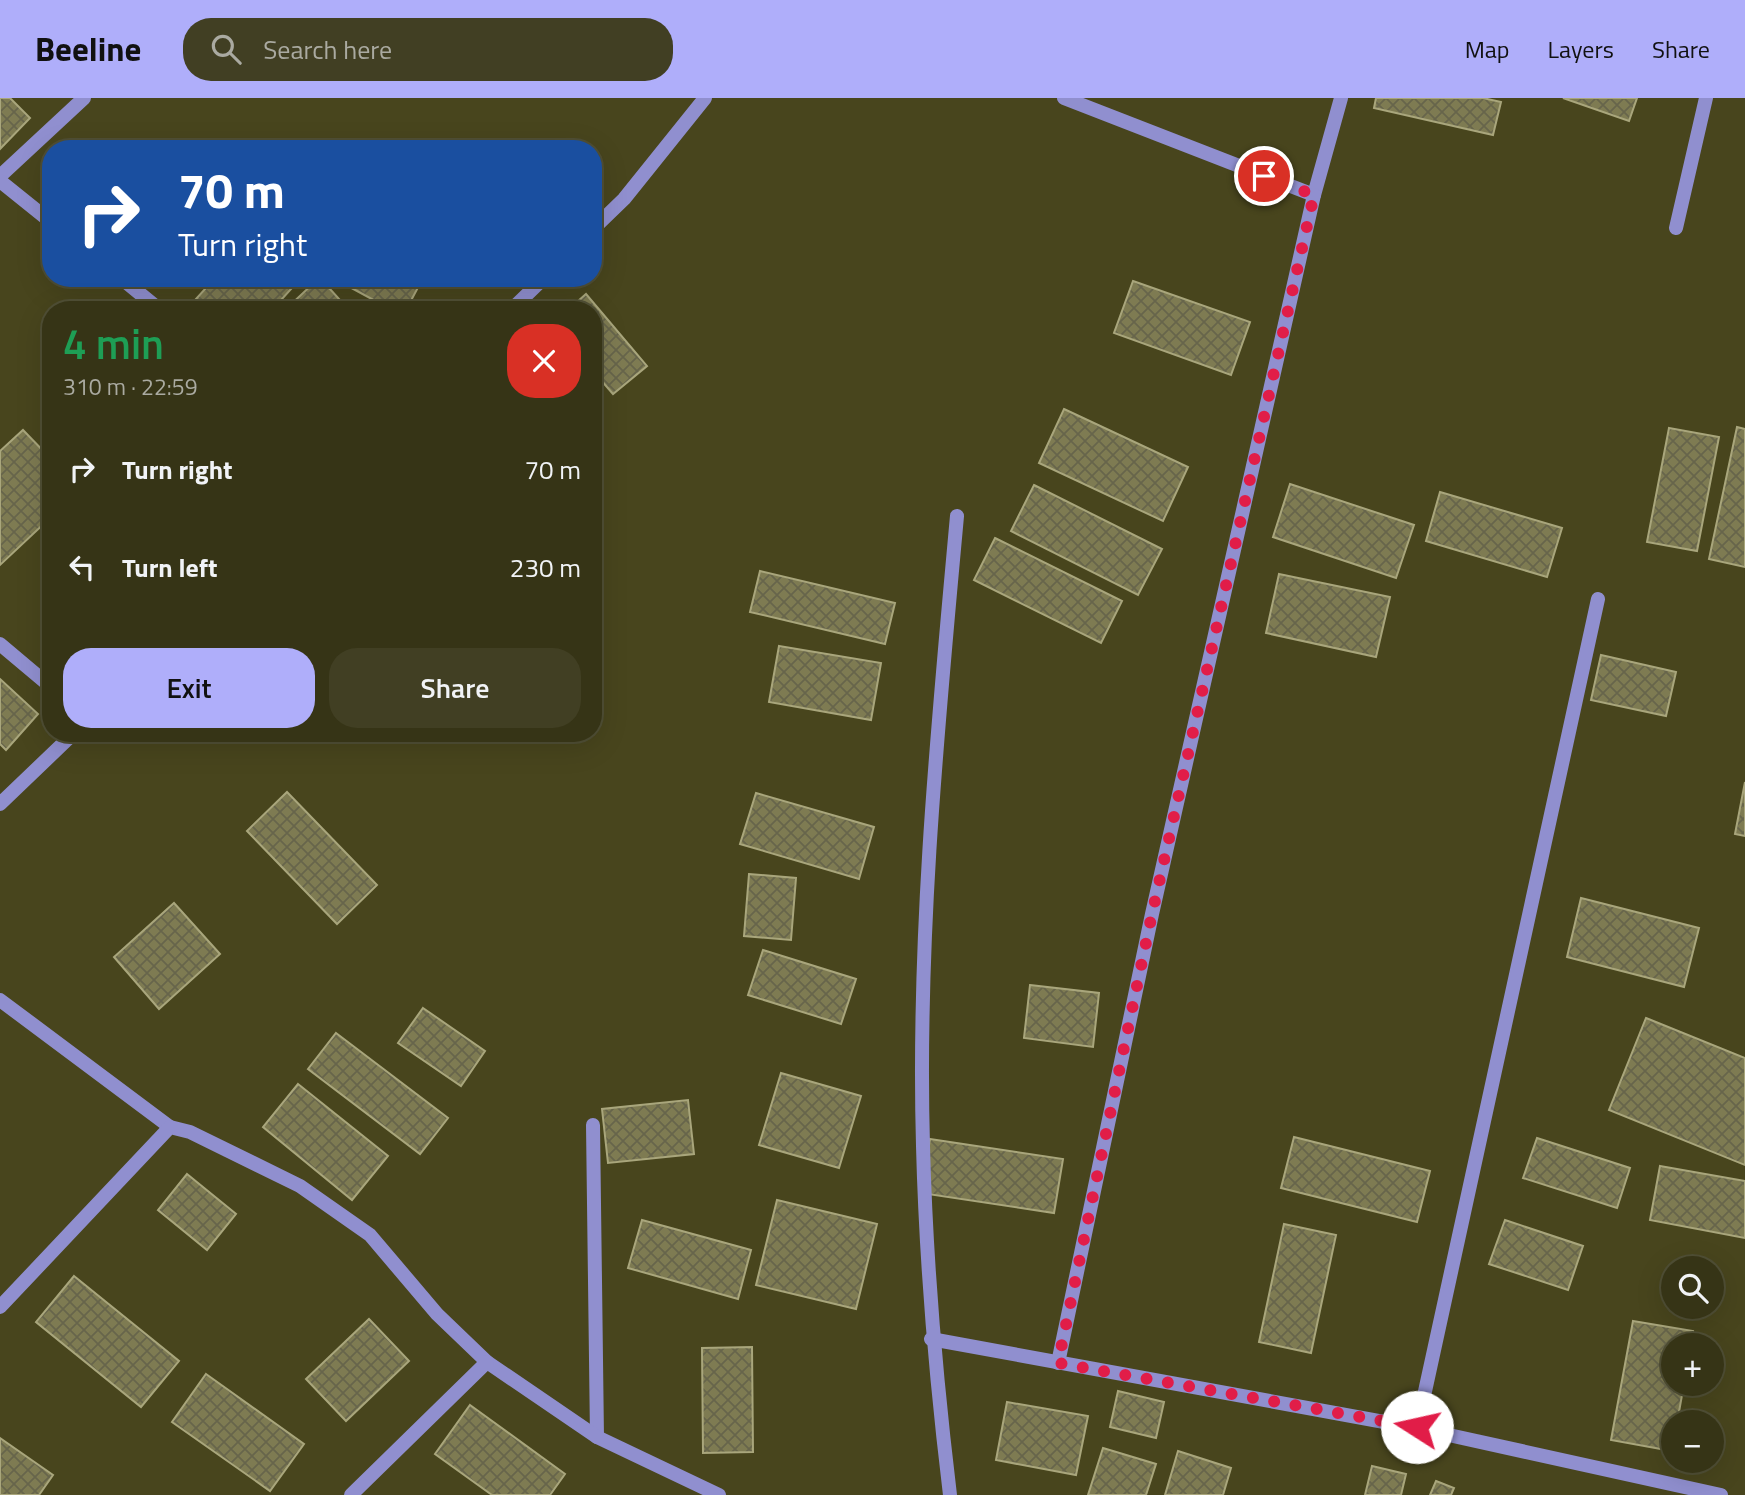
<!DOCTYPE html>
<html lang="en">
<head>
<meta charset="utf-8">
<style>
	body { margin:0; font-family:"Titillium Web",sans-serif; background:#413f23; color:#f1f3f6; height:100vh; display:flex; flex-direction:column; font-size:26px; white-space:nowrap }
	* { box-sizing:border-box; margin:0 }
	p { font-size:23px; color:#aaaaa1 }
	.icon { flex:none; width:38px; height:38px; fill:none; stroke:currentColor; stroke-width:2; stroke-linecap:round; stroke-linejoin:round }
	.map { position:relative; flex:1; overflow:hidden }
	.side { position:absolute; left:42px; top:203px; width:560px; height:441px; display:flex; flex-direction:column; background:#363416; border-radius:28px; box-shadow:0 7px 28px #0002,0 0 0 2px #504f35 }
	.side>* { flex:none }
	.banner { position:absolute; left:42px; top:42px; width:560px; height:147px; border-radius:28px; box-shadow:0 7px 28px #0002,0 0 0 2px #504f35; background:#1a4fa0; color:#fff; overflow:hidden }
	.fabs { position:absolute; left:1661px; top:1158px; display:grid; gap:14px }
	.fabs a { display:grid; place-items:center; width:63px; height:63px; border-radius:50%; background:#363416; box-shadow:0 7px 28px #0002,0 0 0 2px #504f35; font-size:35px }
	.pin { position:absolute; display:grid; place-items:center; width:60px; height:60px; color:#fff; margin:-30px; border:4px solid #fff; border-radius:50%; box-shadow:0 2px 7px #0007 }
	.me { position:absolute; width:77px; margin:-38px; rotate:280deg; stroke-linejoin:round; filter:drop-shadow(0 0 5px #0008) }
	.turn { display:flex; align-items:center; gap:24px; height:147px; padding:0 21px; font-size:32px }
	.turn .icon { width:91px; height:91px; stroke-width:2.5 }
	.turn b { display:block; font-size:49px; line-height:60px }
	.round { display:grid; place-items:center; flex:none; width:74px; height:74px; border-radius:28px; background:#413f23 }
	.overview { display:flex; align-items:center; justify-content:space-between; height:119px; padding:0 21px }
	h1 { font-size:42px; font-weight:600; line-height:52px; color:#1e9e55 }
	.primary-button { display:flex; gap:14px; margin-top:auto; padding:14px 21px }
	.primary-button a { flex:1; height:80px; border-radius:28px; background:#afaefa; color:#111; font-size:28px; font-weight:600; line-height:80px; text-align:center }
	.primary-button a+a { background:#413f23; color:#f1f3f6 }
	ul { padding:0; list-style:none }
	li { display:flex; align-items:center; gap:21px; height:98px; padding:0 21px }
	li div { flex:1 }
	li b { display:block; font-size:26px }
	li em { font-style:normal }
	header { display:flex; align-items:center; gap:42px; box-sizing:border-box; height:98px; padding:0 35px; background:#afaefa; color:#111 }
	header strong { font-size:33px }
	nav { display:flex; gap:38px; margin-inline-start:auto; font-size:24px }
	.search { width:490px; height:63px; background:#413f23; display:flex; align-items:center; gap:18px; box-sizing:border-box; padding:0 24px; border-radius:28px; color:#aaaaa1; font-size:26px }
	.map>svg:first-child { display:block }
	.building { fill:url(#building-cross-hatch); stroke:#a9a67c; stroke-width:2 }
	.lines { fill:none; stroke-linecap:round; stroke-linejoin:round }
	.minor { stroke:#908fcf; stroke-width:14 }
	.route { stroke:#e11d48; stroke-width:12; stroke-dasharray:0 21.6 }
</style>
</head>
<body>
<header>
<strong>Beeline</strong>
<div class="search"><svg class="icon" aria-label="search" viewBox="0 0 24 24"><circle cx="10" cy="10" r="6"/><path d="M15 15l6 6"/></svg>Search here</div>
<nav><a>Map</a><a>Layers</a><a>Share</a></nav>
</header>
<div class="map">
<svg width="1745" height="1397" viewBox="0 0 1745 1397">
	<defs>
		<pattern id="building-cross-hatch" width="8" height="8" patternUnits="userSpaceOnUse" patternTransform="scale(1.75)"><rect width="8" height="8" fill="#7e7b52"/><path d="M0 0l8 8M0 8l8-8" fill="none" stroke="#67654b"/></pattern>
	</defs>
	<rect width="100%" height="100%" fill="#48451d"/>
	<!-- building -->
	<g class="building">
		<path d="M 0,0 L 10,0 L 30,20 L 0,51 Z"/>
		<path d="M 1376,0 L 1483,0 L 1501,4 L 1493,37 L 1374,10 Z"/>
		<path d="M 1563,0 L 1637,0 L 1629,23 Z"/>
		<path d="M 215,180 L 301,180 L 272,212 L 186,212 Z"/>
		<path d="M 320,180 L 349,212 L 285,212 L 319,180 Z"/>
		<path d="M 333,180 L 423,180 L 406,212 L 392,212 Z"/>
		<path d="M 1133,183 L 1250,224 L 1231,277 L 1114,235 Z"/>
		<path d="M 586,196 L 647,268 L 613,296 L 593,273 L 593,212 L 568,212 Z"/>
		<path d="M 1064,311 L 1188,369 L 1163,423 L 1039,365 Z"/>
		<path d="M 1737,329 L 1745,331 L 1745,469 L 1709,461 Z"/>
		<path d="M 1669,330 L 1719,339 L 1697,453 L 1647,444 Z"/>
		<path d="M 23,332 L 51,361 L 51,419 L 0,467 L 0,353 Z"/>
		<path d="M 1290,386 L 1414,427 L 1396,480 L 1273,439 Z"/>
		<path d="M 1034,387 L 1162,451 L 1138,497 L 1011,433 Z"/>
		<path d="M 1440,394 L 1562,430 L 1547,479 L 1426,443 Z"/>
		<path d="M 995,440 L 1122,503 L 1101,545 L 974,482 Z"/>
		<path d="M 760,473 L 895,505 L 885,546 L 750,514 Z"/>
		<path d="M 1279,476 L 1390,499 L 1376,559 L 1266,535 Z"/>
		<path d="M 779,548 L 881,565 L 871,622 L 769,604 Z"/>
		<path d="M 1601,557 L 1676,574 L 1666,618 L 1591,602 Z"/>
		<path d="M 0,581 L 38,616 L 6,652 L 0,646 Z"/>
		<path d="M 1745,684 L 1745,738 L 1735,736 Z"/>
		<path d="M 287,694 L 377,787 L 337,826 L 247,733 Z"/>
		<path d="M 756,695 L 874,729 L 859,781 L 740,746 Z"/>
		<path d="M 749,776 L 796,780 L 791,842 L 744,838 Z"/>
		<path d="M 1581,800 L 1699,830 L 1684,889 L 1567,859 Z"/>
		<path d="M 174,805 L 220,856 L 159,911 L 114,859 Z"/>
		<path d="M 763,852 L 856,881 L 841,926 L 748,897 Z"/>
		<path d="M 1030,887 L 1099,895 L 1093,949 L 1024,940 Z"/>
		<path d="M 423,910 L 485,953 L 461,988 L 398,945 Z"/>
		<path d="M 1646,920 L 1745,960 L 1745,1067 L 1609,1012 Z"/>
		<path d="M 336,935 L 448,1020 L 420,1056 L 308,971 Z"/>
		<path d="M 781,975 L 861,998 L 839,1070 L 759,1047 Z"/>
		<path d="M 298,986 L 388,1058 L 352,1102 L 263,1029 Z"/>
		<path d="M 688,1002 L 694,1056 L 608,1065 L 602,1011 Z"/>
		<path d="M 1294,1039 L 1430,1073 L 1417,1124 L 1281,1090 Z"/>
		<path d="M 1537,1040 L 1630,1070 L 1617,1110 L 1523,1080 Z"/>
		<path d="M 930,1041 L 1063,1061 L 1054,1115 L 921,1095 Z"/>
		<path d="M 1660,1068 L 1745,1083 L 1745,1140 L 1650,1122 Z"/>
		<path d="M 187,1076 L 236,1116 L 207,1152 L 158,1112 Z"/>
		<path d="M 777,1102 L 877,1126 L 856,1211 L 756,1187 Z"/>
		<path d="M 642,1122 L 751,1152 L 738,1201 L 628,1170 Z"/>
		<path d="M 1505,1122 L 1583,1148 L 1568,1192 L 1489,1166 Z"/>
		<path d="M 1284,1126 L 1336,1137 L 1311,1255 L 1259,1244 Z"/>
		<path d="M 74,1178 L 179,1263 L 141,1309 L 36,1224 Z"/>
		<path d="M 369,1221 L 409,1263 L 346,1323 L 306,1281 Z"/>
		<path d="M 1633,1223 L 1693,1233 L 1691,1248 L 1673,1248 L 1673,1286 L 1684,1286 L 1677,1325 L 1673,1325 L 1672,1353 L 1611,1342 Z"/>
		<path d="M 752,1249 L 753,1354 L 703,1355 L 702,1250 Z"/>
		<path d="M 206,1276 L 304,1346 L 270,1393 L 172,1324 Z"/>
		<path d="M 1118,1293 L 1164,1304 L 1156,1340 L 1110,1329 Z"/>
		<path d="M 1007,1304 L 1088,1318 L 1076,1377 L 996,1362 Z"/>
		<path d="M 470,1307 L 565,1376 L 550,1397 L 492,1397 L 435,1356 Z"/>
		<path d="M 0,1340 L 53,1377 L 39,1397 L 0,1397 Z"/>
		<path d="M 1103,1350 L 1156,1366 L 1146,1397 L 1088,1397 Z"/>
		<path d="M 1178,1353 L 1231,1370 L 1223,1397 L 1165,1397 Z"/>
		<path d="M 1372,1368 L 1406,1376 L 1401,1397 L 1365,1397 Z"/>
		<path d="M 1436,1383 L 1454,1390 L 1451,1397 L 1430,1397 Z"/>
	</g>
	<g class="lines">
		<!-- minor -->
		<g class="minor">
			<path d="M 1064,0 L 1314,97 L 1341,0"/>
			<path d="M 0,78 L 84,0"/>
			<path d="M 0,83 L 51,124"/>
			<path d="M 1676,130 L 1706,0"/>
			<path d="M 593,131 L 624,101 L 705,0"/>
			<path d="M 121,180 L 160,212"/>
			<path d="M 511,212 L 544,180"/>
			<path d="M 0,546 L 51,589"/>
			<path d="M 0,706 L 74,635"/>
			<path d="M 0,902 L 170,1029"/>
			<path d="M 593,1027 L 597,1339"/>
			<path d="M 0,1209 L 170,1029 L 190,1034 L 300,1088 L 370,1137 L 437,1216 L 487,1264 L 597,1339 L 719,1397"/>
			<path d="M 931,1241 L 1417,1330 L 1721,1397"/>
			<path d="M 1058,1265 L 1152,816 L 1314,97"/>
			<path d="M 1417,1330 L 1598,501"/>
			<path d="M 351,1397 L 487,1264"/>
			<path d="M 950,1397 C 936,1281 926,1165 923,1048 C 917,838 938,627 957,418"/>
		</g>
	</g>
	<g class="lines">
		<!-- route -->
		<path class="route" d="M 1264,78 L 1314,97 L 1152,816 L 1058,1265 L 1417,1329"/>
	</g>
</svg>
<div class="fabs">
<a><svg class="icon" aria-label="search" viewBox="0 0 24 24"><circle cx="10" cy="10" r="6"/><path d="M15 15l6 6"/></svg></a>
<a>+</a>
<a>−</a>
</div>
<div class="pin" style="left:1264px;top:78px;background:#d93025"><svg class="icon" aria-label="arrive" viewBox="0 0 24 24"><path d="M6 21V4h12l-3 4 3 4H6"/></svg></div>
<svg class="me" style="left:1417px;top:1329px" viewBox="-20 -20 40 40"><circle r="19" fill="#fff"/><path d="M0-13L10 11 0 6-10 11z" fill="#e11d48"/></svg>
<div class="banner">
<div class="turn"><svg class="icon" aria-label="right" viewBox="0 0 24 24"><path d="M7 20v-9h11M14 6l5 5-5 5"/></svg><div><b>70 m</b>Turn right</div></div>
</div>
<section class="side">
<div class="overview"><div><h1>4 min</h1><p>310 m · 22:59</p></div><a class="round" style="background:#d93025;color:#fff"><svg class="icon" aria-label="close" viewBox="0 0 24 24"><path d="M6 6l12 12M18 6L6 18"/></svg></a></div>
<ul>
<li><svg class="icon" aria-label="right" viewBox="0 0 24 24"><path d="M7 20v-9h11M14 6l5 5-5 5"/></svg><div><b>Turn right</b></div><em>70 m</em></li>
<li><svg class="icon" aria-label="left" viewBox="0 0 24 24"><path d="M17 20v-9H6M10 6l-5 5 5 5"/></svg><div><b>Turn left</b></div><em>230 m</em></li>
</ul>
<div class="primary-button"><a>Exit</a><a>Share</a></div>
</section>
</div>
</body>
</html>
